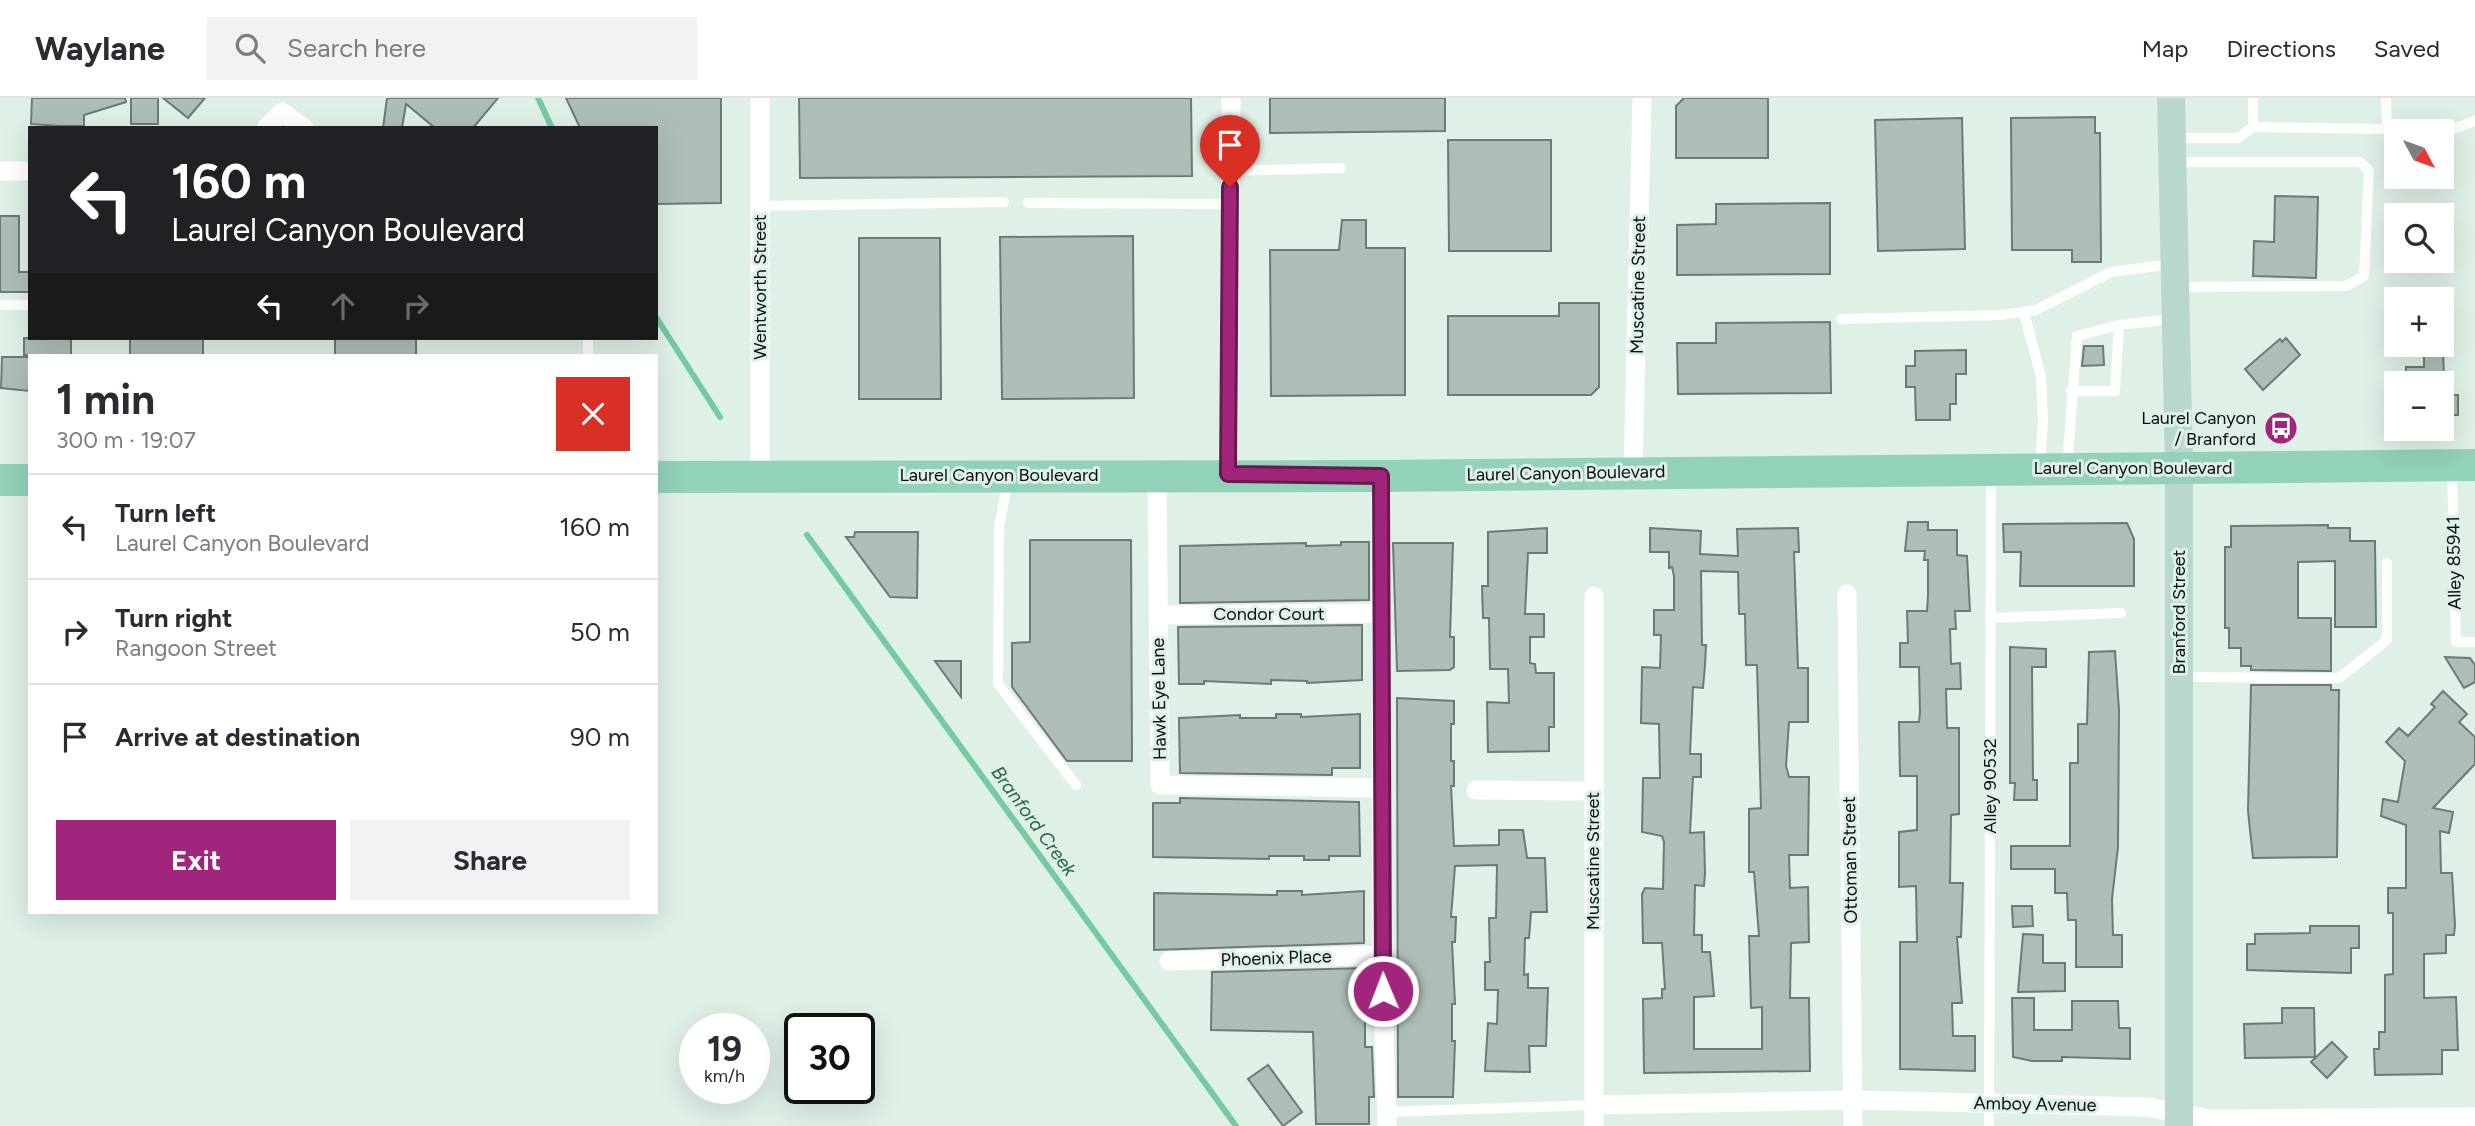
<!DOCTYPE html>
<html lang="en">
<head>
<meta charset="utf-8">
<style>
	body { margin:0; font-family:Figtree,sans-serif; background:#f2f2f3; color:#2b2b33; height:100vh; display:flex; flex-direction:column; font-size:26px; white-space:nowrap }
	* { box-sizing:border-box; margin:0 }
	p { font-size:23px; color:#7c7c81 }
	.icon { flex:none; width:38px; height:38px; fill:none; stroke:currentColor; stroke-width:2; stroke-linecap:round; stroke-linejoin:round }
	.map { position:relative; flex:1; overflow:hidden }
	.drawer { position:absolute; left:28px; top:256px; width:630px; height:560px; display:flex; flex-direction:column; background:#fff; border-radius:0px; box-shadow:0 7px 28px #0002 }
	.drawer>* { flex:none }
	.hud { position:absolute; left:28px; top:28px; width:630px; height:214px; border-radius:0px; box-shadow:0 7px 28px #0002; background:#202124; color:#fff; overflow:hidden }
	.needle { width:46px; rotate:131deg }
	.buttons { position:absolute; left:2384px; top:21px; display:grid; gap:14px }
	.buttons a { display:grid; place-items:center; width:70px; height:70px; border-radius:0px; background:#fff; box-shadow:0 7px 28px #0002; font-size:35px }
	.speed { position:absolute; left:679px; top:915px; display:flex; gap:14px; font-size:35px; font-weight:700; text-align:center }
	.speed>* { display:grid; place-content:center; width:91px; height:91px; border-radius:50%; background:#fff; box-shadow:0 7px 28px #0002; line-height:1 }
	.speed small { font-size:18px; font-weight:400 }
	.speed .limit { border:4px solid #111; border-radius:10px; background:#fff; color:#111 }
	.pin { position:absolute; display:grid; place-items:center; width:60px; height:60px; color:#fff; margin:-72px -30px; border-radius:50% 50% 50% 0; rotate:-45deg; box-shadow:0 0 7px #0007 }
	.pin .icon { rotate:45deg }
	.me { position:absolute; width:77px; margin:-38px; rotate:359deg; stroke-linejoin:round; filter:drop-shadow(0 0 5px #0008) }
	.turn { display:flex; align-items:center; gap:24px; height:147px; padding:0 28px; font-size:32px }
	.turn .icon { width:91px; height:91px; stroke-width:2.5 }
	.turn b { display:block; font-size:49px; line-height:60px }
	.lanes { display:flex; align-items:center; height:66px; padding:0 28px; background:#0003; justify-content:center; gap:35px; direction:ltr }
	.lanes .off { opacity:.35 }
	.round { display:grid; place-items:center; flex:none; width:74px; height:74px; border-radius:0px; background:#f2f2f3 }
	.head { display:flex; align-items:center; justify-content:space-between; height:119px; padding:0 28px }
	h1 { font-size:42px; font-weight:700; line-height:52px }
	.primary-button { display:flex; gap:14px; margin-top:auto; padding:14px 28px }
	.primary-button a { flex:1; height:80px; border-radius:0px; background:#a1267b; color:#fff; font-size:28px; font-weight:700; line-height:80px; text-align:center }
	.primary-button a+a { background:#f2f2f3; color:#2b2b33 }
	ul { padding:0; list-style:none }
	li { display:flex; align-items:center; gap:21px; height:105px; padding:0 28px; border-top:2px solid #e1e1e2 }
	li div { flex:1 }
	li b { display:block; font-size:26px }
	li em { font-style:normal }
	header { display:flex; align-items:center; gap:42px; box-sizing:border-box; height:98px; padding:0 35px; background:#fff; border-bottom:2px solid #e1e1e2 }
	header strong { font-size:33px }
	nav { display:flex; gap:38px; margin-inline-start:auto; font-size:24px }
	.search { width:490px; height:63px; background:#f2f2f3; display:flex; align-items:center; gap:18px; box-sizing:border-box; padding:0 24px; border-radius:0px; color:#7c7c81; font-size:26px }
	.map>svg:first-child { display:block }
	.lines { fill:none; stroke-linecap:round; stroke-linejoin:round }
	.stream { stroke:#75c9a3; stroke-width:6 }
	.building { fill:#aebeb6; stroke:#6c7b73; stroke-width:2; fill-rule:evenodd }
	.lane { stroke:#fff; stroke-width:10 }
	.street { stroke:#fff; stroke-width:19 }
	.secondary { stroke:#b9d7cb; stroke-width:28 }
	.primary { stroke:#91d2b8; stroke-width:32 }
	.route-casing { stroke:#691950; stroke-width:18 }
	.route { stroke:#a1267b; stroke-width:12 }
	.labels { text-anchor:middle; dominant-baseline:central; stroke-width:6; stroke-linejoin:round; paint-order:stroke }
	.street-label { font-size:18px; fill:#0a0f0d; stroke:#dff0e7 }
	.poi-label { font-size:18px; fill:#0a0f0d; stroke:#dff0e7; text-anchor:end }
	.water-label { font-size:19px; font-style:italic; fill:#24644a; stroke:#dff0e7 }
</style>
</head>
<body>
<header>
<strong>Waylane</strong>
<div class="search"><svg class="icon" aria-label="search" viewBox="0 0 24 24"><circle cx="10" cy="10" r="6"/><path d="M15 15l6 6"/></svg>Search here</div>
<nav><a>Map</a><a>Directions</a><a>Saved</a></nav>
</header>
<div class="map">
<svg width="2475" height="1028" viewBox="0 0 2475 1028">
	<rect width="100%" height="100%" fill="#dff0e7"/>
	<g class="lines">
		<!-- stream -->
		<g class="stream">
			<path d="M 538,0 L 552,30"/>
			<path d="M 656,219 L 720,319"/>
			<path d="M 807,437 L 1236,1028"/>
		</g>
	</g>
	<!-- building -->
	<g class="building">
		<path d="M 32,0 L 125,0 L 126,4 L 84,17 L 84,28 L 61,28 L 31,26 Z"/>
		<rect x="131" y="0" width="27" height="26"/>
		<path d="M 163,0 L 205,0 L 188,20 Z"/>
		<path d="M 387,0 L 498,0 L 473,30 L 435,30 L 406,6 L 402,30 L 383,30 Z"/>
		<path d="M 566,0 L 721,0 L 721,105 L 656,106 L 656,30 L 580,30 Z"/>
		<path d="M 799,0 L 1191,0 L 1192,78 L 800,80 Z"/>
		<path d="M 1270,0 L 1445,0 L 1445,33 L 1270,35 Z"/>
		<path d="M 1684,0 L 1768,0 L 1768,60 L 1676,60 L 1676,8 Z"/>
		<path d="M 2095,19 L 2095,35 L 2100,35 L 2101,164 L 2072,164 L 2072,152 L 2012,152 L 2011,20 Z"/>
		<path d="M 1962,20 L 1965,151 L 1878,153 L 1875,22 Z"/>
		<path d="M 1448,42 L 1551,42 L 1551,153 L 1449,153 Z"/>
		<path d="M 2275,98 L 2318,99 L 2316,180 L 2253,178 L 2254,143 L 2274,144 Z"/>
		<path d="M 1830,105 L 1830,176 L 1677,177 L 1677,127 L 1716,126 L 1716,106 Z"/>
		<path d="M 0,118 L 19,118 L 19,174 L 30,174 L 30,194 L 0,194 Z"/>
		<path d="M 1342,122 L 1366,122 L 1366,150 L 1405,150 L 1405,297 L 1271,298 L 1270,152 L 1339,152 Z"/>
		<path d="M 1133,138 L 1134,300 L 1002,301 L 1000,139 Z"/>
		<path d="M 859,140 L 940,140 L 941,301 L 859,301 Z"/>
		<path d="M 1559,205 L 1599,205 L 1599,289 L 1591,297 L 1448,297 L 1448,218 L 1559,218 Z"/>
		<path d="M 1830,224 L 1831,295 L 1678,296 L 1677,245 L 1716,245 L 1716,225 Z"/>
		<rect x="24" y="240" width="47" height="17"/>
		<rect x="130" y="240" width="73" height="17"/>
		<rect x="335" y="240" width="81" height="17"/>
		<path d="M 2286,240 L 2300,257 L 2263,292 L 2245,271 L 2280,241 L 2282,244 Z"/>
		<path d="M 2424,247 L 2443,247 L 2444,285 L 2406,285 L 2406,269 L 2424,269 Z"/>
		<path d="M 2084,248 L 2103,248 L 2104,267 L 2082,268 Z"/>
		<path d="M 1966,252 L 1966,276 L 1956,276 L 1956,306 L 1950,306 L 1950,322 L 1916,322 L 1915,289 L 1906,289 L 1906,268 L 1915,268 L 1915,253 Z"/>
		<path d="M 2,259 L 30,259 L 30,293 L 1,290 Z"/>
		<rect x="2441" y="297" width="17" height="20"/>
		<path d="M 1908,424 L 1928,424 L 1928,432 L 1957,432 L 1957,457 L 1967,458 L 1970,513 L 1955,513 L 1956,531 L 1950,531 L 1951,566 L 1960,565 L 1961,591 L 1946,591 L 1947,630 L 1959,630 L 1959,716 L 1951,717 L 1950,785 L 1963,785 L 1961,839 L 1957,839 L 1962,905 L 1952,905 L 1953,938 L 1975,938 L 1975,973 L 1900,971 L 1900,844 L 1917,844 L 1916,788 L 1899,789 L 1899,734 L 1917,732 L 1917,678 L 1900,678 L 1899,624 L 1919,624 L 1920,614 L 1919,569 L 1900,569 L 1900,545 L 1908,545 L 1907,513 L 1927,513 L 1928,498 L 1928,462 L 1924,462 L 1925,453 L 1905,453 Z"/>
		<path d="M 2127,425 L 2134,441 L 2134,488 L 2020,488 L 2021,454 L 2004,454 L 2003,426 Z"/>
		<path d="M 2328,427 L 2328,430 L 2350,430 L 2350,443 L 2375,443 L 2376,529 L 2335,529 L 2335,463 L 2298,464 L 2298,520 L 2331,520 L 2331,573 L 2251,572 L 2251,568 L 2241,568 L 2241,550 L 2229,550 L 2229,530 L 2225,530 L 2225,449 L 2231,449 L 2231,428 Z"/>
		<path d="M 1547,430 L 1547,455 L 1528,455 L 1525,516 L 1544,516 L 1544,539 L 1530,539 L 1530,565 L 1535,566 L 1536,575 L 1554,575 L 1554,629 L 1549,629 L 1549,653 L 1488,654 L 1487,604 L 1509,605 L 1508,571 L 1490,571 L 1489,520 L 1483,520 L 1482,488 L 1488,488 L 1488,434 Z"/>
		<path d="M 1650,430 L 1701,433 L 1700,456 L 1738,458 L 1737,431 L 1798,430 L 1799,454 L 1794,454 L 1798,570 L 1808,570 L 1808,624 L 1789,624 L 1786,668 L 1789,679 L 1809,679 L 1808,757 L 1789,757 L 1790,790 L 1808,789 L 1809,844 L 1791,845 L 1790,900 L 1809,900 L 1810,973 L 1644,975 L 1643,901 L 1662,900 L 1662,891 L 1665,891 L 1662,845 L 1643,845 L 1642,796 L 1645,790 L 1663,791 L 1664,744 L 1662,738 L 1642,734 L 1643,680 L 1660,680 L 1659,626 L 1641,625 L 1642,569 L 1660,570 L 1661,537 L 1654,537 L 1654,512 L 1674,512 L 1674,478 L 1672,469 L 1669,470 L 1669,454 L 1650,454 ZM 1701,473 L 1738,474 L 1739,516 L 1745,516 L 1746,567 L 1757,567 L 1761,710 L 1749,711 L 1749,774 L 1754,774 L 1759,838 L 1749,838 L 1751,910 L 1762,909 L 1762,951 L 1694,951 L 1694,899 L 1714,898 L 1710,854 L 1702,854 L 1702,837 L 1694,837 L 1695,787 L 1704,788 L 1705,776 L 1704,734 L 1690,735 L 1693,679 L 1701,679 L 1701,656 L 1690,656 L 1693,589 L 1703,590 L 1705,567 L 1706,547 L 1702,547 Z"/>
		<path d="M 855,434 L 918,434 L 917,500 L 890,499 L 846,439 L 854,439 Z"/>
		<path d="M 1030,442 L 1131,442 L 1132,663 L 1067,663 L 1012,589 L 1012,545 L 1030,544 Z"/>
		<path d="M 1341,444 L 1369,444 L 1369,502 L 1180,505 L 1180,448 L 1306,445 L 1306,448 L 1341,447 Z"/>
		<path d="M 1393,445 L 1453,445 L 1450,539 L 1454,539 L 1454,569 L 1450,572 L 1397,573 Z"/>
		<path d="M 1362,527 L 1362,582 L 1307,585 L 1307,583 L 1271,582 L 1271,586 L 1204,583 L 1204,586 L 1179,586 L 1178,529 Z"/>
		<path d="M 2010,549 L 2046,551 L 2046,569 L 2032,569 L 2033,682 L 2037,682 L 2037,702 L 2014,702 L 2015,685 L 2010,685 Z"/>
		<path d="M 2115,553 L 2119,612 L 2118,749 L 2112,801 L 2113,837 L 2122,837 L 2122,869 L 2076,869 L 2076,822 L 2068,822 L 2067,795 L 2055,795 L 2055,771 L 2011,771 L 2011,748 L 2070,748 L 2070,665 L 2078,665 L 2078,626 L 2087,626 L 2089,554 Z"/>
		<path d="M 2445,559 L 2470,560 L 2475,567 L 2475,584 L 2464,590 Z"/>
		<path d="M 935,563 L 961,563 L 961,599 Z"/>
		<path d="M 2251,587 L 2331,587 L 2331,592 L 2339,592 L 2337,759 L 2253,760 L 2248,713 Z"/>
		<path d="M 2443,593 L 2467,616 L 2459,624 L 2475,639 L 2475,666 L 2433,710 L 2453,714 L 2449,735 L 2440,733 L 2441,775 L 2452,775 L 2455,827 L 2454,837 L 2446,837 L 2446,855 L 2424,856 L 2424,900 L 2456,899 L 2458,952 L 2442,952 L 2442,976 L 2375,977 L 2374,951 L 2379,951 L 2379,934 L 2385,934 L 2385,877 L 2393,876 L 2393,815 L 2388,815 L 2388,790 L 2406,790 L 2406,727 L 2381,718 L 2383,701 L 2398,704 L 2405,663 L 2386,644 L 2399,630 L 2408,638 L 2435,609 L 2431,606 Z"/>
		<path d="M 1397,600 L 1454,603 L 1454,626 L 1451,626 L 1451,663 L 1454,663 L 1454,688 L 1451,688 L 1454,748 L 1499,747 L 1499,732 L 1523,732 L 1527,760 L 1545,760 L 1547,814 L 1531,814 L 1529,840 L 1525,840 L 1524,877 L 1528,876 L 1528,890 L 1548,890 L 1546,948 L 1529,948 L 1530,974 L 1485,973 L 1488,925 L 1497,926 L 1498,892 L 1485,892 L 1485,864 L 1490,864 L 1489,820 L 1496,820 L 1497,767 L 1455,768 L 1451,819 L 1456,819 L 1455,844 L 1452,844 L 1455,906 L 1452,906 L 1452,943 L 1455,943 L 1453,999 L 1398,999 Z"/>
		<path d="M 1276,616 L 1301,616 L 1301,619 L 1360,616 L 1360,670 L 1332,670 L 1332,677 L 1180,675 L 1179,620 L 1240,617 L 1240,620 L 1276,620 Z"/>
		<path d="M 1180,700 L 1359,704 L 1360,758 L 1329,758 L 1329,762 L 1304,762 L 1304,758 L 1269,758 L 1269,761 L 1153,759 L 1153,705 L 1180,705 Z"/>
		<path d="M 1277,793 L 1302,793 L 1302,797 L 1364,793 L 1364,845 L 1154,852 L 1154,795 L 1277,797 Z"/>
		<path d="M 2012,808 L 2032,808 L 2033,828 L 2013,829 Z"/>
		<path d="M 2310,828 L 2359,828 L 2359,850 L 2351,850 L 2351,875 L 2247,872 L 2247,846 L 2255,846 L 2255,836 L 2310,835 Z"/>
		<path d="M 2023,836 L 2043,837 L 2043,865 L 2065,865 L 2065,893 L 2018,894 Z"/>
		<path d="M 1365,870 L 1365,949 L 1372,949 L 1374,999 L 1369,999 L 1369,1026 L 1316,1026 L 1313,934 L 1211,932 L 1212,874 Z"/>
		<path d="M 2012,900 L 2034,900 L 2034,932 L 2072,932 L 2072,903 L 2118,903 L 2119,930 L 2130,930 L 2130,961 L 2062,959 L 2062,963 L 2032,963 L 2013,959 Z"/>
		<path d="M 2282,910 L 2314,910 L 2315,959 L 2245,960 L 2244,926 L 2282,925 Z"/>
		<path d="M 2332,944 L 2347,959 L 2327,980 L 2311,964 Z"/>
		<path d="M 1268,967 L 1302,1014 L 1283,1028 L 1248,981 Z"/>
	</g>
	<g class="lines">
		<!-- lane -->
		<g class="lane">
			<path d="M 2253,0 L 2253,29 L 2451,32 L 2475,23"/>
			<path d="M 2386,0 L 2387,32"/>
			<path d="M 2173,40 L 2238,40 L 2253,29"/>
			<path d="M 2175,64 L 2360,64 L 2369,73 L 2364,178 L 2346,188 L 2178,189"/>
			<path d="M 1230,73 L 1341,70"/>
			<path d="M 1028,105 L 1230,106"/>
			<path d="M 760,108 L 1004,104"/>
			<path d="M 0,207 L 30,207"/>
			<path d="M 2024,214 L 2041,279 L 2043,322 L 2040,368"/>
			<path d="M 1841,221 L 2000,217 L 2036,212 L 2111,174 L 2172,166"/>
			<path d="M 588,240 L 588,257"/>
			<path d="M 2071,293 L 2115,293 L 2119,227 L 2174,221"/>
			<path d="M 2067,369 L 2077,238 L 2119,227"/>
			<path d="M 2452,371 L 2456,544 L 2475,544"/>
			<path d="M 1008,381 L 999,430 L 998,586 L 1076,687"/>
			<path d="M 1990,520 L 2121,515"/>
			<path d="M 2180,579 L 2339,580 L 2387,542 L 2387,465"/>
			<path d="M 1387,1014 L 1595,1007"/>
			<path d="M 1989,1028 L 1991,375"/>
		</g>
		<!-- street -->
		<g class="street">
			<path d="M 266,30 L 282,14 L 304,30"/>
			<path d="M 0,73 L 30,73"/>
			<path d="M 1633,373 L 1642,0"/>
			<path d="M 1157,376 L 1160,687 L 1382,690"/>
			<path d="M 1228,376 L 1231,0"/>
			<path d="M 1381,378 L 1382,869 L 1387,1028"/>
			<path d="M 760,379 L 760,0"/>
			<path d="M 1847,496 L 1853,1028"/>
			<path d="M 1594,498 L 1594,1028"/>
			<path d="M 1158,517 L 1380,515"/>
			<path d="M 1476,692 L 1593,693"/>
			<path d="M 1169,863 L 1382,857"/>
			<path d="M 1595,1007 L 1852,1002 L 2147,1009 L 2209,1021 L 2475,1019"/>
		</g>
		<!-- secondary -->
		<path class="secondary" d="M 2171,0 L 2179,370 L 2179,1028"/>
		<!-- primary -->
		<g class="primary">
			<path d="M 656,379 L 1381,378 L 2475,367"/>
			<path d="M 0,382 L 30,382"/>
		</g>
	</g>
	<g class="lines">
		<defs>
			<path id="route" d="M 1230,89 L 1228,376 L 1381,378 L 1383,893"/>
		</defs>
		<!-- route casing -->
		<use href="#route" class="route-casing"/>
		<!-- route -->
		<use href="#route" class="route"/>
	</g>
	<!-- icons -->
	<defs>
		<symbol id="bus-disc" viewBox="-11 -11 22 22"><circle r="9.5" fill="#a1267b" stroke="#dff0e7"/><path d="M-5-6H5V4H4V6H2V4H-2V6H-4V4H-5ZM-3.5-4V0h7V-4ZM-3.5 1.2v1.5H-2V1.2ZM2 1.2v1.5H3.5V1.2Z" fill="#fff"/></symbol>
	</defs>
	<g fill-rule="evenodd">
		<use href="#bus-disc" x="2262" y="311" width="38" height="38"/>
	</g>
	<g class="labels">
		<!-- street labels -->
		<g class="street-label">
			<text transform="translate(1638 187) rotate(-89)">Muscatine Street</text>
			<text transform="translate(760 189) rotate(-90)">Wentworth Street</text>
			<text x="2133" y="370">Laurel Canyon Boulevard</text>
			<text transform="translate(1566 375) rotate(-1)">Laurel Canyon Boulevard</text>
			<text x="999" y="377">Laurel Canyon Boulevard</text>
			<text transform="translate(2454 465) rotate(-91)">Alley 85941</text>
			<text transform="translate(2179 514) rotate(-90)">Branford Street</text>
			<text x="1269" y="516">Condor Court</text>
			<text transform="translate(1159 601) rotate(-91)">Hawk Eye Lane</text>
			<text transform="translate(1990 688) rotate(-90)">Alley 90532</text>
			<text transform="translate(1850 762) rotate(-91)">Ottoman Street</text>
			<text transform="translate(1593 763) rotate(-90)">Muscatine Street</text>
			<text transform="translate(1276 860) rotate(-2)">Phoenix Place</text>
			<text transform="translate(2035 1006) rotate(1)">Amboy Avenue</text>
		</g>
		<!-- poi labels -->
		<g class="poi-label">
			<text x="2256" y="320">Laurel Canyon<tspan x="2256" dy="21">/ Branford</tspan></text>
		</g>
		<!-- water labels -->
		<g class="water-label">
			<text transform="translate(1034 723) rotate(54)">Branford Creek</text>
		</g>
	</g>
</svg>
<div class="buttons">
<a><svg class="needle" viewBox="-14 -14 28 28"><path d="M0-13l5 13h-10z" fill="#e53935"/><path d="M0 13l5-13h-10z" fill="#7c7c81"/></svg></a>
<a><svg class="icon" aria-label="search" viewBox="0 0 24 24"><circle cx="10" cy="10" r="6"/><path d="M15 15l6 6"/></svg></a>
<a>+</a>
<a>−</a>
</div>
<div class="speed"><div>19<small>km/h</small></div><div class="limit">30</div></div>
<div class="pin" style="left:1230px;top:89px;background:#d93025"><svg class="icon" aria-label="arrive" viewBox="0 0 24 24"><path d="M6 21V4h12l-3 4 3 4H6"/></svg></div>
<svg class="me" style="left:1383px;top:893px" viewBox="-20 -20 40 40"><circle r="17" fill="#a1267b" stroke="#fff" stroke-width="3"/><path d="M0-11L8 9 0 5-8 9z" fill="#fff"/></svg>
<div class="hud">
<div class="turn"><svg class="icon" aria-label="left" viewBox="0 0 24 24"><path d="M17 20v-9H6M10 6l-5 5 5 5"/></svg><div><b>160 m</b>Laurel Canyon Boulevard</div></div>
<div class="lanes"><svg class="icon" aria-label="left" viewBox="0 0 24 24"><path d="M17 20v-9H6M10 6l-5 5 5 5"/></svg><svg class="icon off" aria-label="ahead" viewBox="0 0 24 24"><path d="M12 20V5M6 11l6-6 6 6"/></svg><svg class="icon off" aria-label="right" viewBox="0 0 24 24"><path d="M7 20v-9h11M14 6l5 5-5 5"/></svg></div>
</div>
<section class="drawer">
<div class="head"><div><h1>1 min</h1><p>300 m · 19:07</p></div><a class="round" style="background:#d93025;color:#fff"><svg class="icon" aria-label="close" viewBox="0 0 24 24"><path d="M6 6l12 12M18 6L6 18"/></svg></a></div>
<ul>
<li><svg class="icon" aria-label="left" viewBox="0 0 24 24"><path d="M17 20v-9H6M10 6l-5 5 5 5"/></svg><div><b>Turn left</b><p>Laurel Canyon Boulevard</p></div><em>160 m</em></li>
<li><svg class="icon" aria-label="right" viewBox="0 0 24 24"><path d="M7 20v-9h11M14 6l5 5-5 5"/></svg><div><b>Turn right</b><p>Rangoon Street</p></div><em>50 m</em></li>
<li><svg class="icon" aria-label="arrive" viewBox="0 0 24 24"><path d="M6 21V4h12l-3 4 3 4H6"/></svg><div><b>Arrive at destination</b></div><em>90 m</em></li>
</ul>
<div class="primary-button"><a>Exit</a><a>Share</a></div>
</section>
</div>
</body>
</html>
